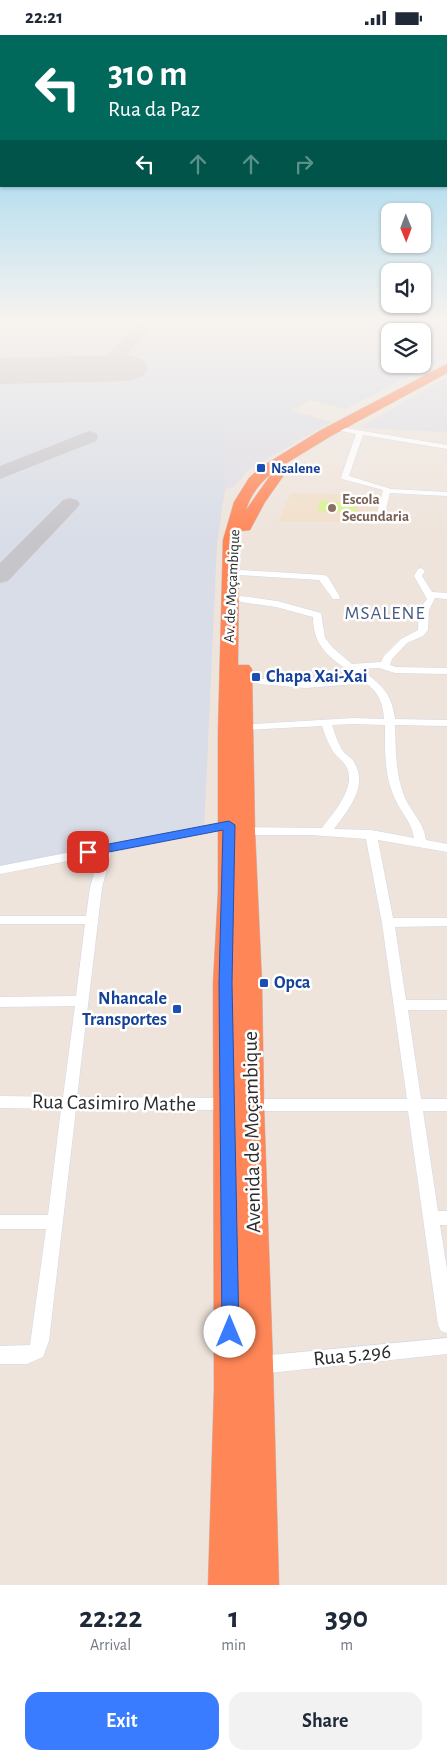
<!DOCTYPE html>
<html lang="en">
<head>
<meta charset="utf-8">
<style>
	body { margin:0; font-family:"Alegreya Sans",sans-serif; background:#f2f2f3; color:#1f2937; height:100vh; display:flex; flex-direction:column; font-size:19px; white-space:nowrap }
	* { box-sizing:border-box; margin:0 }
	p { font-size:16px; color:#747a83 }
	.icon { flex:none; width:28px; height:28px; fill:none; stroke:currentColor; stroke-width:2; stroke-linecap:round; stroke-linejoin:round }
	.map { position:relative; height:1550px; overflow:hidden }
	.sheet { display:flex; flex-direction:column; background:#fff; flex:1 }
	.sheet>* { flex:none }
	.guide { position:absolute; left:0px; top:0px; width:448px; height:152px; box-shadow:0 1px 4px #0004; background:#00695c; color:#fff; overflow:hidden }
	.needle { width:32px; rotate:179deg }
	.buttons { position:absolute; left:381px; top:168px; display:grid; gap:10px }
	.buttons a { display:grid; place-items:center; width:50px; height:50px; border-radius:10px; background:#fff; box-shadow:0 1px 4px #0004; font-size:25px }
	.pin { position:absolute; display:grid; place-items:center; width:42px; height:42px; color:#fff; margin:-21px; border-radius:10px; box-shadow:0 2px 8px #0006 }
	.me { position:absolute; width:55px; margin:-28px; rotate:0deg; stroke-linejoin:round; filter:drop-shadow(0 0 4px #0008) }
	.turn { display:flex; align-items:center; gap:18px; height:105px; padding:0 25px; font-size:22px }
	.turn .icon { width:65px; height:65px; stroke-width:2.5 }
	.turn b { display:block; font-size:35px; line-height:42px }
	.lanes { display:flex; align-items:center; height:48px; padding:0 25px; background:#0003; justify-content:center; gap:25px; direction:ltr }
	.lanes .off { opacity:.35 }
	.eta { display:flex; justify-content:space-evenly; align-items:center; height:85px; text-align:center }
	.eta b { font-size:30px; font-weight:600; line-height:35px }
	.action { display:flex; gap:10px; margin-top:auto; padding:10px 25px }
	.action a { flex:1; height:58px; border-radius:15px; background:#397cff; color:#fff; font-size:20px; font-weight:600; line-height:58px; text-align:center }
	.action a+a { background:#f2f2f3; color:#1f2937 }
	.status { display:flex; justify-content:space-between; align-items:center; height:35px; padding:0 25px; background:#fff; direction:ltr }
	.status svg { height:14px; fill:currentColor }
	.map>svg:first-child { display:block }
	.industrial { fill:#dfdde6 }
	.education { fill:#f1dfca }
	.airport { fill:#d8dde7; fill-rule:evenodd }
	.pitch { fill:#d7f28f }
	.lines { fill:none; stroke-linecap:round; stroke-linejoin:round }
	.taxiway { fill:#c6c5ca; fill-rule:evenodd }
	.runway { fill:#c6c5ca; fill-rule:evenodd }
	.street-casing { stroke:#d1d8e5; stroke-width:1 }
	.highway-casing { stroke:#c4c4c4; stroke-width:1 }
	.street { fill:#fff; fill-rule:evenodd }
	.highway { fill:#ff8657; fill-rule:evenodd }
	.route { fill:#397cff; stroke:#2551a6 }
	.transit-dot { fill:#1a4fb4; stroke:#fff; stroke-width:2 }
	.education-dot { fill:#8d6e63; stroke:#fff; stroke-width:2 }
	.labels { text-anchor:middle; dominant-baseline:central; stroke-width:5; stroke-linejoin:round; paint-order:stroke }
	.far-transit-label { font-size:15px; font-weight:bold; fill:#164399; stroke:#fff; text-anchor:start }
	.far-education-label { font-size:15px; font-weight:bold; fill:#785e54; stroke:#fff; text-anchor:start }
	.far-street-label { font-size:15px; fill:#2b2b2b; stroke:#fff }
	.transit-label { font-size:18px; font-weight:bold; fill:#164399; stroke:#fff; text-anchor:start }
	.neighbourhood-label { font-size:19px; letter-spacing:1px; fill:#475a81; stroke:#fff }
	.near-street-label { font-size:21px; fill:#2b2b2b; stroke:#fff }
</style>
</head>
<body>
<div class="status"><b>22:21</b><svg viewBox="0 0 49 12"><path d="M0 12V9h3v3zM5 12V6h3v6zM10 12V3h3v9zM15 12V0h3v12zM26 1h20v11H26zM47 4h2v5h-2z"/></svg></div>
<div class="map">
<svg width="447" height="1550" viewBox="0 0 447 1550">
	<rect width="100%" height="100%" fill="#eee4dc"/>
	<!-- industrial -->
	<g class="industrial">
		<path d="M 447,343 L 447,397 L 358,393 Z"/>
		<path d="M 225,388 L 319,394 L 249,434 L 234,452 L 225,454 Z"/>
	</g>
	<!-- education -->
	<path class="education" d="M 291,458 L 381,460 L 377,487 L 278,487 Z"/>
	<!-- airport -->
	<path class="airport" d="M 0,285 L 447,285 L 447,322 L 345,374 L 310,365 L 292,376 L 332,387 L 319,394 L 225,388 L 225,454 L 217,508 L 204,798 L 0,838 ZM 390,296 L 422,296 L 422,329 L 390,329 Z"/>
	<!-- pitch -->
	<path class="pitch" d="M 320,466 L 357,468 L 355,478 L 318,476 Z"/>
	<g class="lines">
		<!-- taxiway -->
		<g class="taxiway">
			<path d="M 140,285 L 157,285 L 112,337 L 100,337 L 98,333 L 100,329 Z"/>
			<path d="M 89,396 L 96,398 L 98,402 L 96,406 L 0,444 L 0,431 Z"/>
			<path d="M 70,463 L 77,465 L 80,469 L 77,473 L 8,546 L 0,548 L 0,528 L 63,465 Z"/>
		</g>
		<!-- runway -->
		<path class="runway" d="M 127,320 L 142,324 L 148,333 L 142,342 L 127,346 L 0,349 L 0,323 Z"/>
		<defs>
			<g id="street">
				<path d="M 339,392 L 447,410 L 447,414 L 363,400 L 349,441 L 391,454 L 447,457 L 447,461 L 390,458 L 383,486 L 376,488 L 375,486 L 383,455 L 342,444 L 341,442 L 356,399 L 337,395 L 336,394 Z"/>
				<path d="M 421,533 L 425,536 L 422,541 L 432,557 L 447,558 L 447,564 L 435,563 L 429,575 L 428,595 L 423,601 L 407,608 L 392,624 L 390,630 L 396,632 L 447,633 L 447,639 L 395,638 L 379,633 L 360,634 C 380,649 392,657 395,684 L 447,685 L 447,691 L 395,690 C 396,715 395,739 405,763 C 412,778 424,788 426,805 L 447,809 L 447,817 L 378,805 L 393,883 L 447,883 L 447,891 L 395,892 L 406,965 L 447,965 L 447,975 L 408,975 L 421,1064 L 447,1064 L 447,1076 L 423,1076 L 438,1176 L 447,1176 L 447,1190 L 440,1190 L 447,1234 L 447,1298 L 441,1296 L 438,1290 L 408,1076 L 249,1076 L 244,1074 L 242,1070 L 244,1066 L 249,1064 L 407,1064 L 382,888 L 366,804 L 311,800 L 244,800 L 238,796 L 244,792 L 322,793 C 334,777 361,748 343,727 C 341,724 337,722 335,719 C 329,711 325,700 322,691 L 243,695 L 239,694 L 238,692 L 239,690 L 353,683 L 384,684 C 383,668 379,658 366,648 L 306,653 L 259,649 L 257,647 L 259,645 L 262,644 L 306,647 L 359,643 C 334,625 313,615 313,582 L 276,572 L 241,567 L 237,564 L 241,561 L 277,566 L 321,578 L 325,603 L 333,613 L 352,629 L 381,627 L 384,621 L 401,604 L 418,595 L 419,575 L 427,564 L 414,541 L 418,534 ZM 353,689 L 385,690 C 385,716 384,740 395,764 C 401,778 412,787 414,803 L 371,795 L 334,794 C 348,775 369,751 354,727 C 351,722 346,720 343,716 C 338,709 335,698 332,690 Z"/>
				<path d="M 241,535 L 324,540 L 328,542 L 340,562 L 339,564 L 333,564 L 319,545 L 238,540 L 238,536 Z"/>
				<path d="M 229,786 L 233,787 L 235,790 L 233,793 L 111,817 L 102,853 L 77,1062 L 228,1063 L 233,1065 L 235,1069 L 233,1073 L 228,1075 L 76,1074 L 49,1306 L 43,1322 L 27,1329 L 0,1329 L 0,1311 L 30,1310 L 46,1194 L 0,1194 L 0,1180 L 48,1180 L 61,1074 L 0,1073 L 0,1061 L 63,1062 L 75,971 L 0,972 L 0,962 L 76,961 L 85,889 L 0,889 L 0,881 L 86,881 L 90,853 L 99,820 L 0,839 L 0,831 Z"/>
				<path d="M 447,1303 L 447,1319 L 260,1339 L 254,1336 L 251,1330 L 254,1324 L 260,1321 Z"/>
			</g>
			<path id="highway" d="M 447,329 L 447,338 L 331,401 L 285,429 L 289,433 L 265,467 L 250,495 L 241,496 L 239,505 L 238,630 L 249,630 L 252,634 L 255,796 L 262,949 L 264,1070 L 273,1330 L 279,1550 L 208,1550 L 214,1354 L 213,949 L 218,857 L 218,696 L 223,505 L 234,467 L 249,443 L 261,432 L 321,395 ZM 272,438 L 246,475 C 250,460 260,448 272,438 Z"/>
		</defs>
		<!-- street casing -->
		<use href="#street" class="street-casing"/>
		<!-- highway casing -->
		<use href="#highway" class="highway-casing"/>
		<!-- street -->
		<use href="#street" class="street"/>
		<!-- highway -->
		<use href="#highway" class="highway"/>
	</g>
	<!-- sky -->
	<linearGradient id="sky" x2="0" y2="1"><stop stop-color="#74c9ef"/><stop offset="0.57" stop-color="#f7f3ef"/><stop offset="1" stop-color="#f7f3ef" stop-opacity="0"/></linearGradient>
	<rect width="447" height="502" fill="url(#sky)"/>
	<!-- route -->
	<path class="route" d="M 229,786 L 235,790 L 232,948 L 239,1297 L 236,1303 L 230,1306 L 224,1303 L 222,1297 L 219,948 L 223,795 L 88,821 L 83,817 L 88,813 Z"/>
	<!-- markers -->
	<g class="transit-dot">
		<rect x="256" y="428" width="10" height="10" rx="2.5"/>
		<rect x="251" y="637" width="10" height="10" rx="2.5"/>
		<rect x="259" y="943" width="10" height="10" rx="2.5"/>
		<rect x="172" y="969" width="10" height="10" rx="2.5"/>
	</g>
	<circle class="education-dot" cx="332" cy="473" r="5"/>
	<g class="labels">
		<!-- far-transit labels -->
		<g class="far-transit-label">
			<text x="271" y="433">Nsalene</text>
		</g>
		<!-- far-education labels -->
		<g class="far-education-label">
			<text x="342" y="464">Escola<tspan x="342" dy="17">Secundaria</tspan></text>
		</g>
		<!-- far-street labels -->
		<g class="far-street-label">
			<text transform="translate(232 551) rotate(-87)">Av. de Moçambique</text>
		</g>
		<!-- transit labels -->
		<g class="transit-label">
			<text x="266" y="642">Chapa Xai-Xai</text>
			<text x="274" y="948">Opca</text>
			<text x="167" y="964" text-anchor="end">Nhancale<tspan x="167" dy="21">Transportes</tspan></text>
		</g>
		<!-- neighbourhood labels -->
		<g class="neighbourhood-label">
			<text x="385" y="578">MSALENE</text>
		</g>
		<!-- near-street labels -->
		<g class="near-street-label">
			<text transform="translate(114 1068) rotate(1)">Rua Casimiro Mathe</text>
			<text transform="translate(252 1097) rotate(-91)">Avenida de Moçambique</text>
			<text transform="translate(352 1320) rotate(-6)">Rua 5.296</text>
		</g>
	</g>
</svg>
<div class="buttons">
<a><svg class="needle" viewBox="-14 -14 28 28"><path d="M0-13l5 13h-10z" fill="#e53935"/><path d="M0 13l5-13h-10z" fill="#747a83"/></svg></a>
<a><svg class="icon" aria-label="sound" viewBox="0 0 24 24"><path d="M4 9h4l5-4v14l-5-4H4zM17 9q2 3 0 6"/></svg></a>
<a><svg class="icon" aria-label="layers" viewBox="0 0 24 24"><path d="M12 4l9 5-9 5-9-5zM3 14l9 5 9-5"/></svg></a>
</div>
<div class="pin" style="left:88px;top:817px;background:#d93025"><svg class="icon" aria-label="arrive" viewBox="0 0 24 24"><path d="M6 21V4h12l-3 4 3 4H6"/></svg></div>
<svg class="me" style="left:230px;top:1297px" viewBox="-20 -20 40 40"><circle r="19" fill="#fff"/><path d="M0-13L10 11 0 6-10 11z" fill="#397cff"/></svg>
<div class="guide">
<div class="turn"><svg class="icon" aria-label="left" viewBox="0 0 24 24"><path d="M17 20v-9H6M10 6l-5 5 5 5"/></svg><div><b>310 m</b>Rua da Paz</div></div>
<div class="lanes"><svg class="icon" aria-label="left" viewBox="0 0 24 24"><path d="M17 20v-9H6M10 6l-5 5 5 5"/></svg><svg class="icon off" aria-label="ahead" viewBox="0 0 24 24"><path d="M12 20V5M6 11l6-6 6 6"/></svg><svg class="icon off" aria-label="ahead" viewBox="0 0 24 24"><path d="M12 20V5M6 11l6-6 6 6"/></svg><svg class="icon off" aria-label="right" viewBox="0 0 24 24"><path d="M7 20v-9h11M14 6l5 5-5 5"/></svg></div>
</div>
</div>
<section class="sheet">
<div class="eta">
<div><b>22:22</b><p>Arrival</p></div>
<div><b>1</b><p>min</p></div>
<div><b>390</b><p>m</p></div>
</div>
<div class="action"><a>Exit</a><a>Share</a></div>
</section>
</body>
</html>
